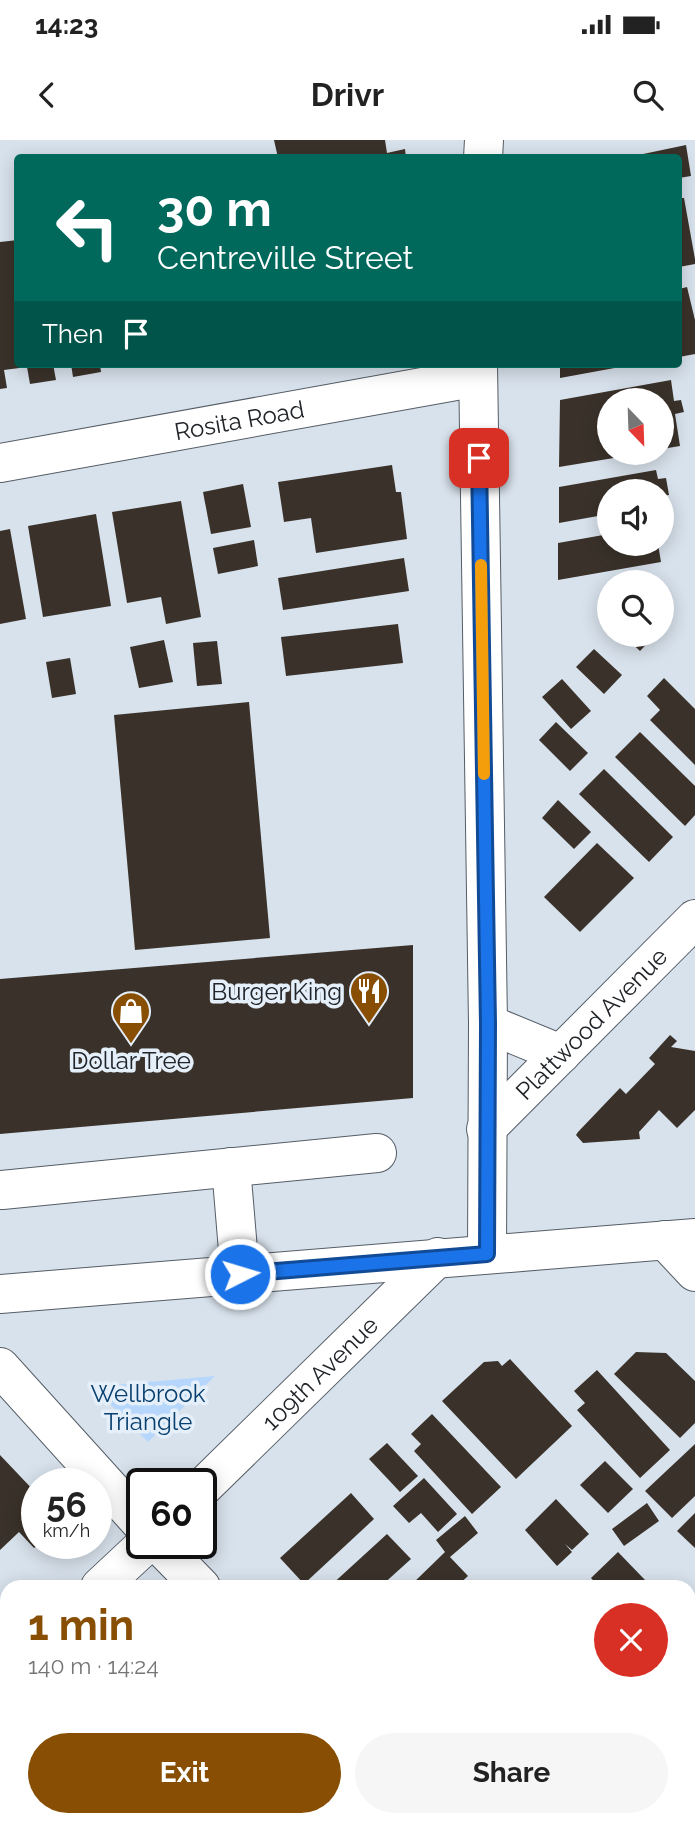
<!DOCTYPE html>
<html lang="en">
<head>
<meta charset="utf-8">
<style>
	body { margin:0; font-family:Raleway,sans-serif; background:#f6f6f6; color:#222; height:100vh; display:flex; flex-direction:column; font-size:26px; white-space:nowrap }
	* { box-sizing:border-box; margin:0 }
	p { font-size:23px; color:#767676 }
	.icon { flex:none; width:38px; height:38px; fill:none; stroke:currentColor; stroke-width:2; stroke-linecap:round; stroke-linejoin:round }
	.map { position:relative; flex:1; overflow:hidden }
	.panel { position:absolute; left:0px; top:1440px; width:696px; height:247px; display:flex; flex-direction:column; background:#fff; border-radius:21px 21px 0 0; box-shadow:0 4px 18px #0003 }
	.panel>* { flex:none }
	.hud { position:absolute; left:14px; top:14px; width:668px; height:214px; border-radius:7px; box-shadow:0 4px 18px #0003; background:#00695c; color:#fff; overflow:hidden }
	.needle { width:46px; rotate:157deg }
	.tools { position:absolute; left:597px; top:248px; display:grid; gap:14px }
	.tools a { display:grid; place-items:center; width:77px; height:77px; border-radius:50%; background:#fff; box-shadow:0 4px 18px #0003; font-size:35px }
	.speed { position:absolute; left:21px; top:1328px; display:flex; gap:14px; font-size:35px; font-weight:700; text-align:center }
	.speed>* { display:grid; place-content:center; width:91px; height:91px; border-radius:50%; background:#fff; box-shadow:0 4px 18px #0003; line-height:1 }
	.speed small { font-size:18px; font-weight:400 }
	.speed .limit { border:4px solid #111; border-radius:10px; background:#fff; color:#111 }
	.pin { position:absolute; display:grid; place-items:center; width:60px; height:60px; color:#fff; margin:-30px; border-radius:14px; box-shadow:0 4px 10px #0006 }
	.me { position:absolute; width:77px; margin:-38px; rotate:85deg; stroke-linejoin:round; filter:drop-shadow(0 0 5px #0008) }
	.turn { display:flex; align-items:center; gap:24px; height:147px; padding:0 28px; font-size:32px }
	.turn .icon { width:91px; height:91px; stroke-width:2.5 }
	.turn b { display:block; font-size:49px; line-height:60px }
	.then { display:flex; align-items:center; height:66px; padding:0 28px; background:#0003; gap:14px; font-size:26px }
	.round { display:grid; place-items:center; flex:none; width:74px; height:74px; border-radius:37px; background:#f6f6f6 }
	.head { display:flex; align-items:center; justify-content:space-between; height:119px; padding:0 28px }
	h1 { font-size:42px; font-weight:700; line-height:52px; color:#884e04 }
	.action { display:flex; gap:14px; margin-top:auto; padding:14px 28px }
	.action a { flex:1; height:80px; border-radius:42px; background:#884e04; color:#fff; font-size:28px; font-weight:700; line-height:80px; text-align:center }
	.action a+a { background:#f6f6f6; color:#222 }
	.status { display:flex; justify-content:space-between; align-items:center; height:49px; padding:0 35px; background:#fff; direction:ltr }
	.status svg { height:19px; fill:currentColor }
	header { display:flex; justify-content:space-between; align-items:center; height:91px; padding:0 28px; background:#fff; font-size:32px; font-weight:700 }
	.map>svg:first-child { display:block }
	.green { fill:#b6d7fb }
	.building { fill:#3a322a }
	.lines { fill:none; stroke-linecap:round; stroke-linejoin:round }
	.minor-casing { stroke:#555d66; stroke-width:40 }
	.major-casing { stroke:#555d66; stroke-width:40 }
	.minor { stroke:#fff; stroke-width:38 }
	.major { stroke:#fff; stroke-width:38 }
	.route-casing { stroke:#114b97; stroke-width:18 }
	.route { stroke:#1a73e8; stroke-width:12 }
	.slow { stroke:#f59e0b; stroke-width:12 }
	.labels { text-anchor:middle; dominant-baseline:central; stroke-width:7; stroke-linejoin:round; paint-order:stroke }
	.street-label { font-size:24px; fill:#212428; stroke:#e5effa }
	.poi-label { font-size:24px; fill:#212428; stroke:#e5effa; text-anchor:end }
	.park-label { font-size:24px; fill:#083f6e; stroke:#e5effa }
</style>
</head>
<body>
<div class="status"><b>14:23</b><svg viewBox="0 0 49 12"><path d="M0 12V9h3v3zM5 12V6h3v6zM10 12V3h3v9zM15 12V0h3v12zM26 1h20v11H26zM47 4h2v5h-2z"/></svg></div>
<header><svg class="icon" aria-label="back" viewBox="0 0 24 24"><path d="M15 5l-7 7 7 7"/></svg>Drivr<svg class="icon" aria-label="search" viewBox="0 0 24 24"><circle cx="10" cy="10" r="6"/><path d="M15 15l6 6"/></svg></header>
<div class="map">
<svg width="695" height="1686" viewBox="0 0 695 1686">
	<rect width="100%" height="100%" fill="#d8e2ec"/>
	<!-- green -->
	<path class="green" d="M 215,1236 L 148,1302 L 93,1247 Z"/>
	<!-- building -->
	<g class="building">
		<path d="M 274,0 L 385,0 L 387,13 L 405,9 L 406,18 L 278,18 Z"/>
		<path d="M 686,5 L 691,36 L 679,38 L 679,18 L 624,18 Z"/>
		<path d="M 679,58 L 684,58 L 695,119 L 695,124 L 679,127 Z"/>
		<path d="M 18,100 L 18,224 L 53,224 L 56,240 L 30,244 L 27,227 L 4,230 L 7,248 L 0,249 L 0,102 Z"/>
		<path d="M 687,147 L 695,180 L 695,214 L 679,217 L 679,149 Z"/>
		<path d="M 71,224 L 100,224 L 101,232 L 73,237 Z"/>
		<path d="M 560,224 L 630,224 L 631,225 L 560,238 Z"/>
		<path d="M 671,240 L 674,261 L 681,260 L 684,272 L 675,274 L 680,306 L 662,309 L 662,261 L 609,261 L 609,313 L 632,315 L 559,327 L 560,260 Z"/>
		<path d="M 392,325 L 396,352 L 401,352 L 407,399 L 316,413 L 311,378 L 284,382 L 278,342 Z"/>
		<path d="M 656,330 L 658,339 L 666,338 L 669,355 L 662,356 L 662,352 L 609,352 L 609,374 L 559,383 L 559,347 Z"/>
		<path d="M 243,344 L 251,387 L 211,394 L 203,352 Z"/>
		<path d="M 181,361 L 201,477 L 166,484 L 161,457 L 127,463 L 112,372 Z"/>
		<path d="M 96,374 L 111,466 L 43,477 L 28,386 Z"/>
		<path d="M 10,389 L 26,479 L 0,484 L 0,391 Z"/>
		<path d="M 609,394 L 609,404 L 658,404 L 661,422 L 558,440 L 558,403 Z"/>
		<path d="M 254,400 L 258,426 L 218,434 L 213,408 Z"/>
		<path d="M 404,418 L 409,451 L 283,470 L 278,438 Z"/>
		<path d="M 398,484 L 403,523 L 286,536 L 281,497 Z"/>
		<path d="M 623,495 L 655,495 L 640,511 Z"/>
		<path d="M 164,500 L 173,542 L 139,548 L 130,507 Z"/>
		<path d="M 217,501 L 222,544 L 197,546 L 193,503 Z"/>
		<path d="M 594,509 L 622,535 L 604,554 L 576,527 Z"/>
		<path d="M 70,518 L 76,554 L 52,558 L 46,522 Z"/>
		<path d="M 664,538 L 695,569 L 695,625 L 650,580 L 660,570 L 647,556 Z"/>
		<path d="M 562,539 L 591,571 L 571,589 L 542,557 Z"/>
		<path d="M 249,562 L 270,798 L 135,810 L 114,575 Z"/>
		<path d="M 556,582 L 588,613 L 570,631 L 539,600 Z"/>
		<path d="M 640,592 L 695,646 L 695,675 L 685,686 L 615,617 Z"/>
		<path d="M 604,629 L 673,697 L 649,722 L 579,654 Z"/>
		<path d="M 558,660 L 591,692 L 574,709 L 542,678 Z"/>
		<path d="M 597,703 L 634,738 L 580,792 L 544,757 Z"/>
		<path d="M 413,805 L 413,958 L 0,994 L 0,839 Z"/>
		<path d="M 670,895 L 677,901 L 671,907 L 695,911 L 695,970 L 677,988 L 659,970 L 639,992 L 640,999 L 583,1003 L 576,995 L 578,992 L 620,948 L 626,954 L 655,924 L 649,918 Z"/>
		<path d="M 636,1212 L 666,1213 L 695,1241 L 695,1283 L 680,1298 L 614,1234 Z"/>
		<path d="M 510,1219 L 572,1286 L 516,1339 L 442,1261 L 484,1222 L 498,1221 L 502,1226 Z"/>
		<path d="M 597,1230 L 670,1310 L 640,1338 L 577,1270 L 585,1263 L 574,1251 Z"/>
		<path d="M 432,1274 L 501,1347 L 472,1374 L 414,1311 L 421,1304 L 411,1294 Z"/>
		<path d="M 387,1303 L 418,1336 L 400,1352 L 369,1319 Z"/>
		<path d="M 695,1304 L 695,1356 L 672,1378 L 645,1351 Z"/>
		<path d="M 0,1315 L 37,1354 L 39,1404 L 34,1408 L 19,1392 L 0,1410 Z"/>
		<path d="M 605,1321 L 633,1349 L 608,1373 L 580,1345 Z"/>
		<path d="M 424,1338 L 457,1374 L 438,1392 L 421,1373 L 409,1383 L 393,1366 Z"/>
		<path d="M 351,1353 L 374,1379 L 304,1444 L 280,1418 Z"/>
		<path d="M 556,1359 L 589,1394 L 572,1410 L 565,1404 L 572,1412 L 557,1426 L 525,1390 Z"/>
		<path d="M 647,1363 L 659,1381 L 624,1406 L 612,1389 Z"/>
		<path d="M 695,1373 L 695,1408 L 677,1391 Z"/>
		<path d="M 465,1376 L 478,1393 L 450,1417 L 468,1436 L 456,1447 L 409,1447 L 445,1412 L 436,1400 Z"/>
		<path d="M 387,1394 L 411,1419 L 380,1447 L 329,1447 Z"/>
		<path d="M 618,1412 L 646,1441 L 640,1447 L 599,1447 L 591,1438 Z"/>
		<path d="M 695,1494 L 695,1524 L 690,1529 L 690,1499 Z"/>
		<path d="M 695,1598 L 695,1630 L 690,1624 L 690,1604 Z"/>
		<path d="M 31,1680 L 78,1680 L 84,1686 L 37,1686 Z"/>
		<path d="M 132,1680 L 185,1680 L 179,1686 L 148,1686 L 145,1682 L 138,1686 Z"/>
		<path d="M 258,1680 L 265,1680 L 271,1686 L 251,1686 Z"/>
		<path d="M 544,1680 L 596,1680 L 590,1686 L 538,1686 Z"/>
		<path d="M 621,1680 L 673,1680 L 667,1686 L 615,1686 Z"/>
	</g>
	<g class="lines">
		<defs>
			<g id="minor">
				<path d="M 483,18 L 484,0"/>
				<path d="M 478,224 L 488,884 L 487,1114"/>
				<path id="s1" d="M 0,323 L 478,237"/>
				<path d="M 488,884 L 561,914"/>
				<path id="s2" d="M 486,989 L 695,779"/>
				<path d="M 231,1027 L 240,1134"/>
				<path d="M 2,1050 L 377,1013"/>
				<path d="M 665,1100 L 695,1132"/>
				<path d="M 0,1227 L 142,1384"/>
				<path id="s3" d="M 201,1349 L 438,1117"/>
				<path d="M 159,1404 L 201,1447"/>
				<path d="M 100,1447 L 146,1404"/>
				<path d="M 0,1543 L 7,1536"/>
				<path d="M 421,1680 L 426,1686"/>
			</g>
			<path id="major" d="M 0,1154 L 695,1098"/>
		</defs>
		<!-- minor casing -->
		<use href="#minor" class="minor-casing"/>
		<!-- major casing -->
		<use href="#major" class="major-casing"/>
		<!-- minor -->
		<use href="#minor" class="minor"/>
		<!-- major -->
		<use href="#major" class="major"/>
	</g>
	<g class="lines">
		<defs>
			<path id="route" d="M 240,1134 L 487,1114 L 488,884 L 479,318"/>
		</defs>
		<!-- route casing -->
		<use href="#route" class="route-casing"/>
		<!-- route -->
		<use href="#route" class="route"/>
		<!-- slow -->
		<path class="slow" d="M 481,425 L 484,634"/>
	</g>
	<!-- icons -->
	<defs>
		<symbol id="restaurant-pin" viewBox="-11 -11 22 30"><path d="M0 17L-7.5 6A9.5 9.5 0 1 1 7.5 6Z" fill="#884e04" stroke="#e5effa"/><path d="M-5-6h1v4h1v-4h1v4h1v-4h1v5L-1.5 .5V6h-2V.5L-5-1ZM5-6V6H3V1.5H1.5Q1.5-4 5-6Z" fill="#fff"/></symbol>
		<symbol id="shop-pin" viewBox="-11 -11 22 30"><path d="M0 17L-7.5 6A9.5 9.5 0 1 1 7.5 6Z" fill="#884e04" stroke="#e5effa"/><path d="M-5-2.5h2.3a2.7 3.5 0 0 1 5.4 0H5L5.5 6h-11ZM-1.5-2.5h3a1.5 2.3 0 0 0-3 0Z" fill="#fff"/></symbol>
	</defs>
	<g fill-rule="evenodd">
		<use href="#restaurant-pin" x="347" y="829" width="44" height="60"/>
		<use href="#shop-pin" x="109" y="849" width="44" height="60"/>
	</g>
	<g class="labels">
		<!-- street labels -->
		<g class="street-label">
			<text stroke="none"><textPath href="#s1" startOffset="243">Rosita Road</textPath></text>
			<text stroke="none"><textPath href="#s2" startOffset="149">Plattwood Avenue</textPath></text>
			<text stroke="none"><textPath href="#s3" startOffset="166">109th Avenue</textPath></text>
		</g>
		<!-- poi labels -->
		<g class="poi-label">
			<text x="342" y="851">Burger King</text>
			<text x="131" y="920" text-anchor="middle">Dollar Tree</text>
		</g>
		<!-- park labels -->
		<g class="park-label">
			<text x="148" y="1253">Wellbrook<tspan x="148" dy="28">Triangle</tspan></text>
		</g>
	</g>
</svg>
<div class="tools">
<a><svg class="needle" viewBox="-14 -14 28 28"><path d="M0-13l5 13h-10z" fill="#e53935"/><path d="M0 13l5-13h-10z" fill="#767676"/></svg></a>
<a><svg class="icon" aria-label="sound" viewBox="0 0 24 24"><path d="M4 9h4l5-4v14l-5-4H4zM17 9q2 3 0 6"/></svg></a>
<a><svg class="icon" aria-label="search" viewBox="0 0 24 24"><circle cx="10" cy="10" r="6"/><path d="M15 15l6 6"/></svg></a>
</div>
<div class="speed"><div>56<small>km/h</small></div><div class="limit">60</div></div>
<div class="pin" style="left:479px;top:318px;background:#d93025"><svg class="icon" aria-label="arrive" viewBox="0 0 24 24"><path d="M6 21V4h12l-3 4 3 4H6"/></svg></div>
<svg class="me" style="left:240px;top:1134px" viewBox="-20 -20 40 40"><circle r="17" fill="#1a73e8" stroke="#fff" stroke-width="3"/><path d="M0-11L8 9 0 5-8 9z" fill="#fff"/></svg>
<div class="hud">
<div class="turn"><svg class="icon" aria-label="left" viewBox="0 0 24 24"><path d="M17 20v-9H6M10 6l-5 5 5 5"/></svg><div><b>30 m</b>Centreville Street</div></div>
<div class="then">Then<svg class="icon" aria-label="arrive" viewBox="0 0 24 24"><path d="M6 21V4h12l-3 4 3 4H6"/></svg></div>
</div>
<section class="panel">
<div class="head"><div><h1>1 min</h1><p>140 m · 14:24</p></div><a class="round" style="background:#d93025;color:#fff"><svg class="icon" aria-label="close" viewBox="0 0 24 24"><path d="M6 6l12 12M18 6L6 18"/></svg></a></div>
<div class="action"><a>Exit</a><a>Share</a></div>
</section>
</div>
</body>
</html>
